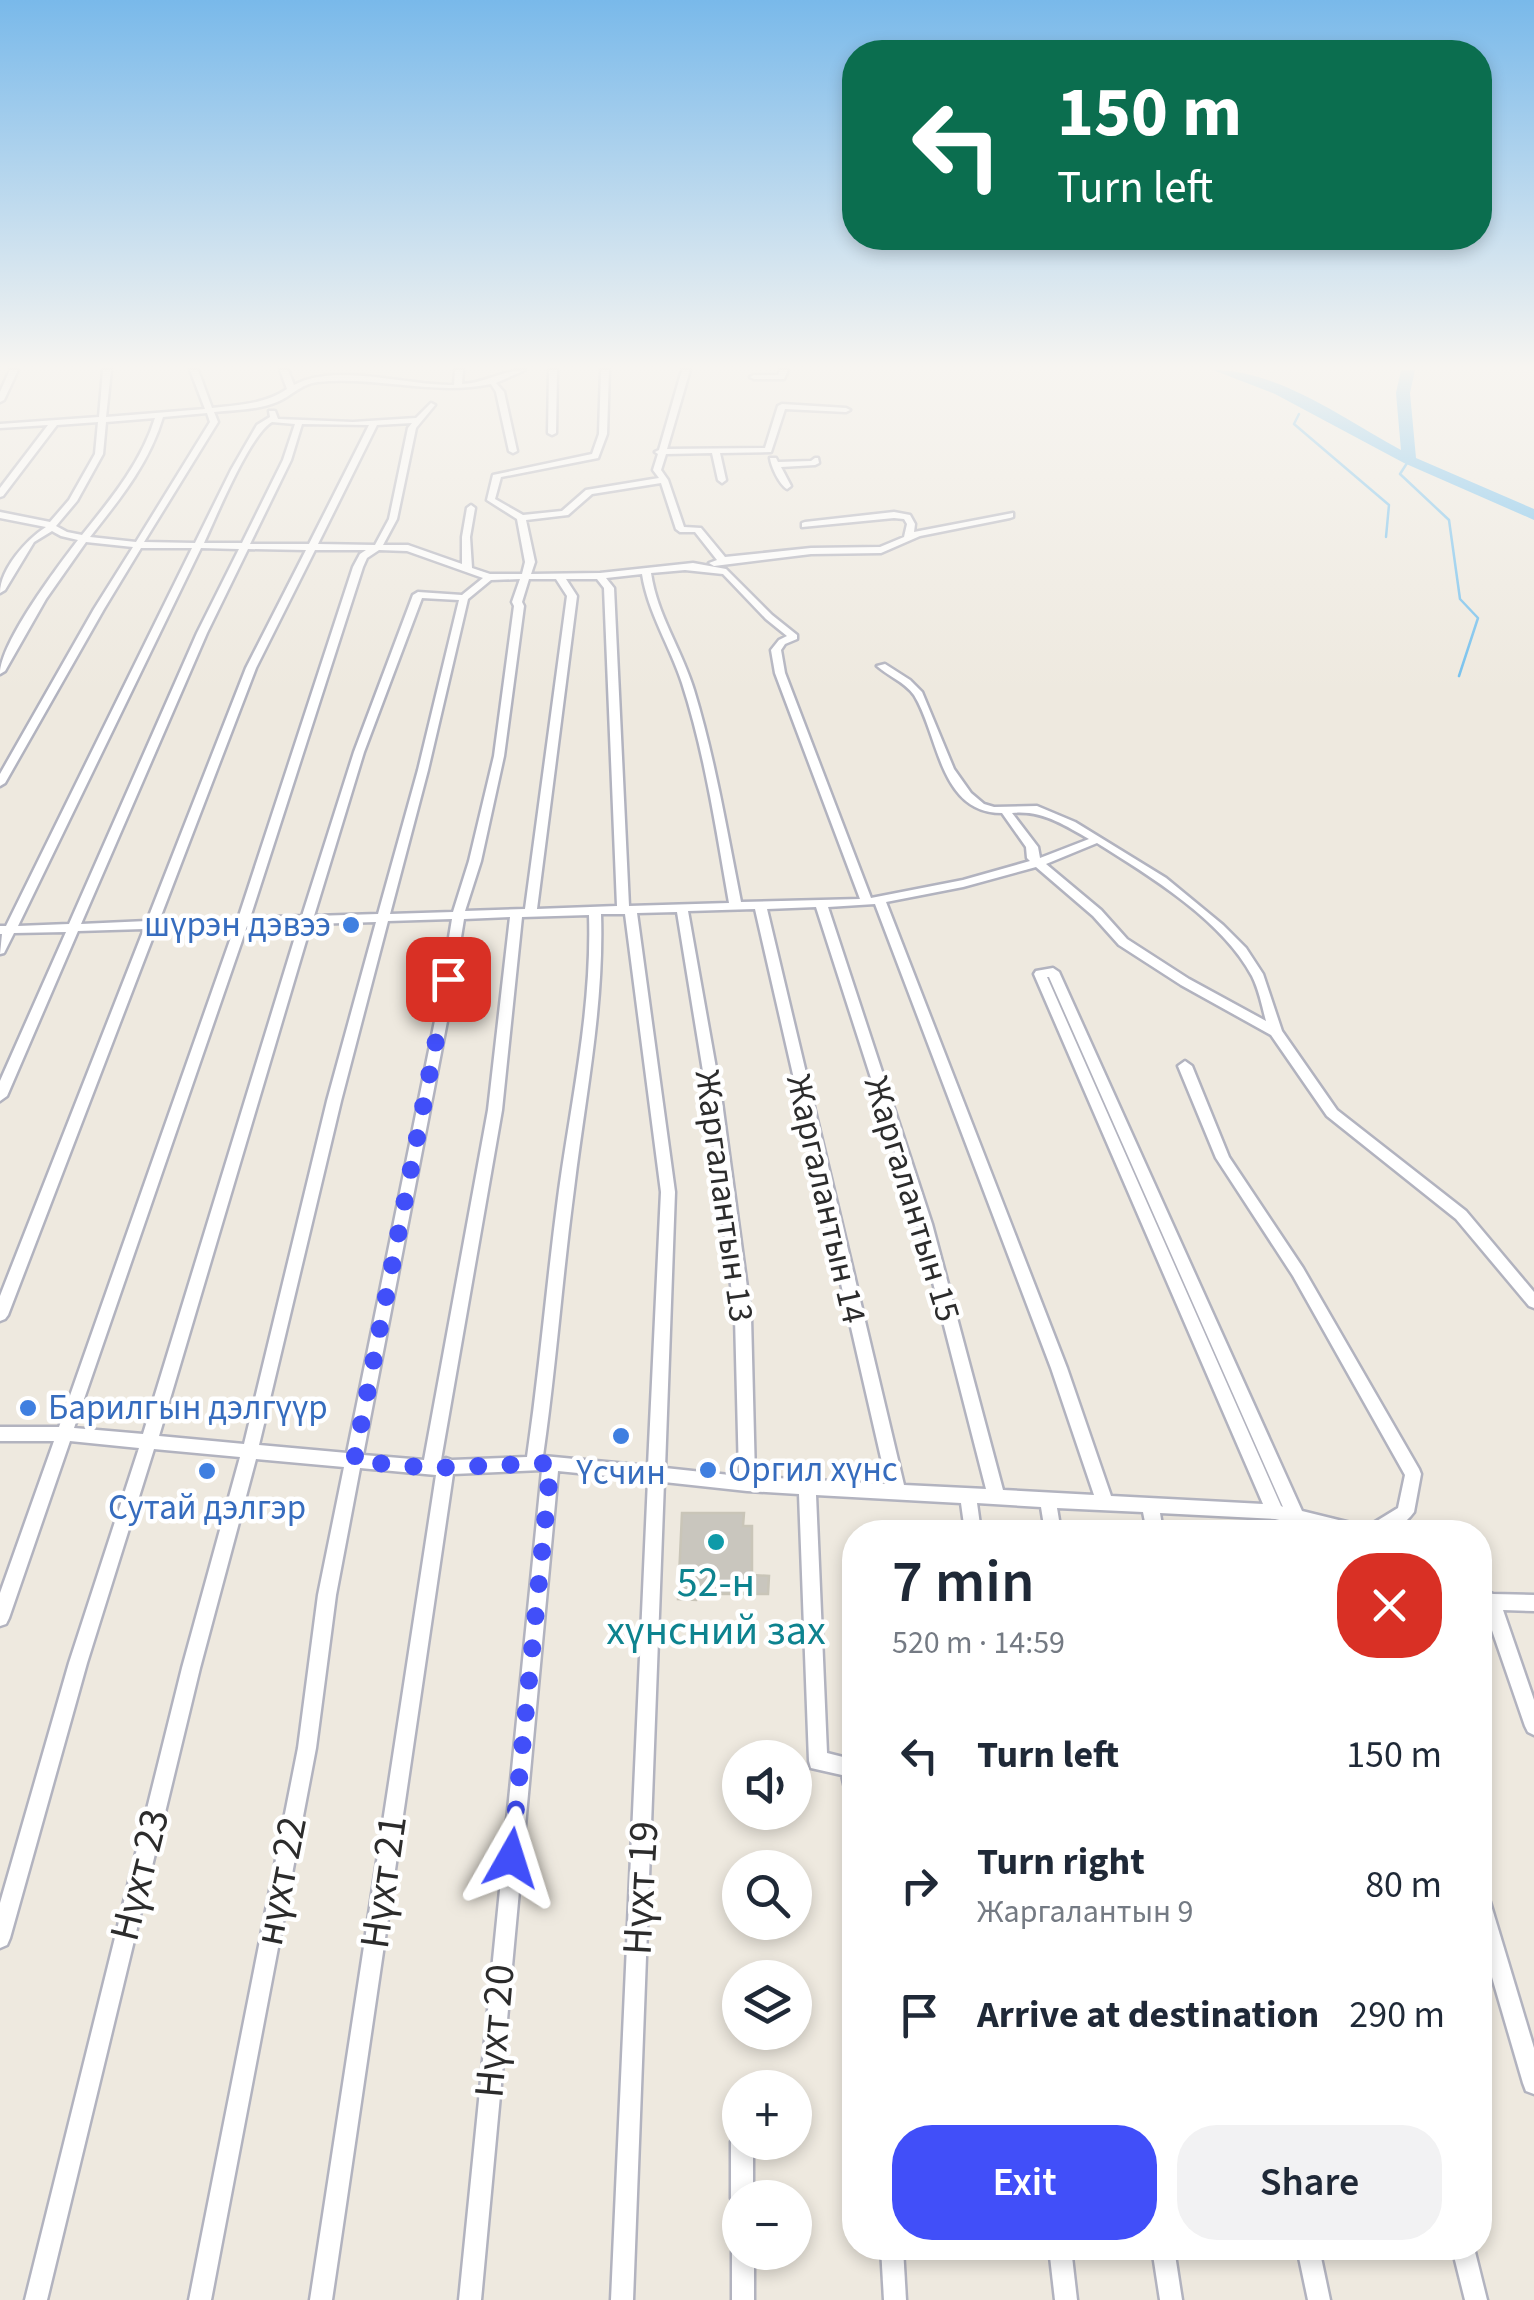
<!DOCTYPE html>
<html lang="en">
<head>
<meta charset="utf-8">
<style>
	body { margin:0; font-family:"Source Sans 3",sans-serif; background:#f2f2f3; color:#1f2937; height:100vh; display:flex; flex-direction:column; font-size:38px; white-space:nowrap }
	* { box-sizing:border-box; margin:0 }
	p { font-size:32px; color:#747a83 }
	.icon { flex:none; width:55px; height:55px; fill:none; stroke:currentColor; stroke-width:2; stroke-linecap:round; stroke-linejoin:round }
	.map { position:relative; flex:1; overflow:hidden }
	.panel { position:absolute; left:842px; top:1520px; width:650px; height:740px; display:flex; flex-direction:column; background:#fff; border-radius:40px; box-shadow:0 5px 15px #0003 }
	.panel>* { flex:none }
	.hud { position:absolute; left:842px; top:40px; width:650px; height:210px; border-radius:40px; box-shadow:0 5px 15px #0003; background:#0b6e4f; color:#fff; overflow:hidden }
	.fabs { position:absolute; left:722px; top:1740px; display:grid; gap:20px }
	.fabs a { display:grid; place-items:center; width:90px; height:90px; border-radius:50%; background:#fff; box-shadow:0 5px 15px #0003; font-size:50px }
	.pin { position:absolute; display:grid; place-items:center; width:85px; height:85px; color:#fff; margin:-42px; border-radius:20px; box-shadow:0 5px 15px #0006 }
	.me { position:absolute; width:110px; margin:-55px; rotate:6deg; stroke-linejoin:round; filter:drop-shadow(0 0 8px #0008) }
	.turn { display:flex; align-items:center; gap:35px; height:210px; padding:0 50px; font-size:45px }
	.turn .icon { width:130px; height:130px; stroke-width:2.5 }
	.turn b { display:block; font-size:70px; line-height:85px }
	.round { display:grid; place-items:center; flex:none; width:105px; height:105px; border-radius:40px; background:#f2f2f3 }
	.headline { display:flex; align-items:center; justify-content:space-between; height:170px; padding:0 50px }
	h1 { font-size:60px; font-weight:600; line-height:75px }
	.action { display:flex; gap:20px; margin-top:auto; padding:20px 50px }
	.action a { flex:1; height:115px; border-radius:40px; background:#414ff9; color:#fff; font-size:40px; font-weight:600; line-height:115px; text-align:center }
	.action a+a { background:#f2f2f3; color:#1f2937 }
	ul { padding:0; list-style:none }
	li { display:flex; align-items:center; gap:30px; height:130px; padding:0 50px }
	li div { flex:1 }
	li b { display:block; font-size:38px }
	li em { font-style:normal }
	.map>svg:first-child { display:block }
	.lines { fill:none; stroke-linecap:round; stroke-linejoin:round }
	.stream { stroke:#73c0ee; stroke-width:2.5 }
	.river { fill:#73c0ee; fill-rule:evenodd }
	.building { fill:#c9c6be; stroke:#c9c5b8; stroke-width:2.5 }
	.minor-casing { stroke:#b2b3bf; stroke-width:5 }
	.minor { fill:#fff; fill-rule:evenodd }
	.route { stroke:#414ff9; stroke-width:18; stroke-dasharray:0 32.4 }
	.shop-dot { fill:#3f7fe0; stroke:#fff; stroke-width:4 }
	.culture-dot { fill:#0f9aa8; stroke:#fff; stroke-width:4 }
	.labels { text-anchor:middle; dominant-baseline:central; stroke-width:9; stroke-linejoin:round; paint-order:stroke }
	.shop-label { font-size:35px; fill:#366cbe; stroke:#fff; text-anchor:start }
	.street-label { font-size:35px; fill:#2c2c2c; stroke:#fff }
	.near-culture-label { font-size:42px; fill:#0d838f; stroke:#fff }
	.near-street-label { font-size:42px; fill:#2c2c2c; stroke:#fff }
</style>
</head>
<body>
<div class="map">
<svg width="1534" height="2300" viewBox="0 0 1534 2300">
	<rect width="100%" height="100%" fill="#eee9df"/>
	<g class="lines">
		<!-- stream -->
		<g class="stream">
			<path d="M 1299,414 L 1294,424 L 1389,505 L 1386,537"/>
			<path d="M 1409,460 L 1400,474 L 1449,520 L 1460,599 L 1478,618 L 1459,676"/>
		</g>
		<!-- river -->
		<path class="river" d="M 1213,370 C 1279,370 1345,420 1401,450 L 1396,393 L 1401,370 L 1415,370 L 1410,393 L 1416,458 L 1534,509 L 1534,520 L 1404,463 L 1275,394 Z"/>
	</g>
	<!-- building -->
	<path class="building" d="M 682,1513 L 744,1513 L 743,1526 L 752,1526 L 752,1575 L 769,1576 L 768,1594 L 696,1594 L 696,1600 L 678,1599 Z"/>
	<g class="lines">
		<defs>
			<g id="minor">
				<path d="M 10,370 L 18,370 L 4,400 L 0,402 L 0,392 Z"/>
				<path d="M 103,370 L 111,370 L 106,417 L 205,409 L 190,370 L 198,370 L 212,408 C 239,405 265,404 287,389 L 280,370 L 288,370 L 294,385 C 337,362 406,386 454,385 L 455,370 L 463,370 L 462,384 C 484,383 504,370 525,370 L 496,383 L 504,392 L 517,451 L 513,453 L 509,451 L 496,392 L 491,384 C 433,396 376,376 318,382 C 300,384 292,396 277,402 C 258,410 234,410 214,412 L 218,422 L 144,542 L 195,543 L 231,470 L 257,425 L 270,417 L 269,411 L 275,411 L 278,419 L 353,422 L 416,418 L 431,403 L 435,405 L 416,428 L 397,519 L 383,545 L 408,545 L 462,564 L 462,537 L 467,508 L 471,505 L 475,508 L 470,537 L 472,568 L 490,574 L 522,574 L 525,562 L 517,519 L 487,500 L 493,475 L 592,454 L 599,434 L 601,370 L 609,370 L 607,434 L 598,458 L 501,477 L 495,499 L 523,515 L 562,511 L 586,490 L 659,478 L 653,470 L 658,454 L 655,452 L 659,450 L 682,370 L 690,370 L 667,449 L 765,448 L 778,406 L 782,404 L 846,408 L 850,410 L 846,412 L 785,409 L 771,452 L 720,453 L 726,480 L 722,483 L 718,480 L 712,453 L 666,454 L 661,470 L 668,480 L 684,527 L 701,528 L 725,557 L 811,548 L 880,547 L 904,537 L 907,524 L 904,519 L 894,518 L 802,527 L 802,523 L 805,522 L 894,512 L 910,515 L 915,524 L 914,532 L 1013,513 L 1013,517 L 1010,518 L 920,536 L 881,553 L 811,554 L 714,566 L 709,563 L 717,560 L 695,532 L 680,532 L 676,529 L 661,483 L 592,494 L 568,515 L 526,520 L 535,562 L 531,574 L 600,573 L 693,563 L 726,569 L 772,615 L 797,635 L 797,639 L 785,644 L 781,650 L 785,673 L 871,898 L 963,880 L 1030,861 L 1027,858 L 1026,847 L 1002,813 C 939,813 939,735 914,695 C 905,682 888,676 877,666 L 885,664 L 910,680 L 922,692 L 954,769 L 971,793 L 984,804 L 994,807 L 1037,806 L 1075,822 L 1166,878 L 1223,925 L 1246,948 L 1263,974 L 1282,1031 L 1337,1110 L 1466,1211 L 1534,1292 L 1534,1308 L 1529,1306 L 1456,1219 L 1327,1116 L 1271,1035 L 1181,985 L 1119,945 L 1093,916 L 1036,867 L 963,887 L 886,902 L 1067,1368 L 1111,1496 L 1263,1504 L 1034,974 L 1036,971 L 1053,968 L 1059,972 L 1302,1511 L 1367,1527 L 1398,1508 L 1405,1475 L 1293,1276 L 1216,1158 L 1178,1066 L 1185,1061 L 1192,1066 L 1229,1157 L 1303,1268 L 1419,1469 L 1421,1474 L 1414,1512 C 1392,1544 1339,1534 1305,1527 L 1306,1532 L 1290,1532 L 1288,1522 L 1275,1519 L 1160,1513 L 1163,1532 L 1147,1532 L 1143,1512 L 1057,1508 L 1061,1532 L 1045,1532 L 1041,1507 L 977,1503 L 981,1532 L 965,1532 L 961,1503 L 816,1495 L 827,1753 L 855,1760 L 855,1804 L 848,1802 L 842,1775 L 811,1768 L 809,1761 L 799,1494 L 747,1491 L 664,1482 L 633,2300 L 611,2300 L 648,1480 L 558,1471 L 481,2300 L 459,2300 L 542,1470 L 453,1474 L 332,2300 L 310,2300 L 436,1475 L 360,1468 L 336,1595 L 316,1748 L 211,2300 L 189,2300 L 298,1748 L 318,1595 L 344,1467 L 256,1459 L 200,1668 L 47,2300 L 25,2300 L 182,1668 L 240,1457 L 154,1449 L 87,1663 L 10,1938 L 7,1945 L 0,1948 L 0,1903 L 69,1663 L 139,1448 L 70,1441 L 9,1618 L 6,1624 L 0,1626 L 0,1593 L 54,1441 L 0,1441 L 0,1427 L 59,1427 L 235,926 L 156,929 L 8,1315 L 5,1319 L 0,1321 L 0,1296 L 144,929 L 78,931 L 7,1096 L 0,1101 L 0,1081 L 66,932 L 14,933 L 4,953 L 0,954 L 2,934 L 0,934 L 0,926 L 6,926 L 192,548 L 141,548 L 104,609 L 5,783 L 0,786 L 0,774 L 94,609 L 133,547 L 86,542 L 46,599 L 5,671 L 0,674 C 0,643 58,566 78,540 L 61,536 L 52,531 L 34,542 L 5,590 L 0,593 C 0,569 27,539 46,527 L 0,518 L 0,512 L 50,522 L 69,500 L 95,454 L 98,422 L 57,425 L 3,496 L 0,497 L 0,488 L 48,425 L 0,428 L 0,424 L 99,417 ZM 207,413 L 210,422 L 136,542 L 90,537 C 119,500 149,464 163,417 ZM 155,418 C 141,463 111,499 82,535 L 67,532 L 56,526 L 77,501 L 103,454 L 106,422 ZM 272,422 L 295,424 L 283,460 L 242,543 L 204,543 C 216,517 250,434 272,422 ZM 412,423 L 408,428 L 389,519 L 375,545 L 318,544 L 377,425 ZM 302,424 L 369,425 L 309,544 L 250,544 L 291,460 ZM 201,548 L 239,549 L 197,633 L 69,924 L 18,926 ZM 248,549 L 306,550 L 246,668 L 147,921 L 81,924 L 207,633 ZM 315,550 L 366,550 L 360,554 L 353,567 L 238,919 L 159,921 L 256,668 ZM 379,550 L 407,551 L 483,578 L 462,595 L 418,592 L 413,595 L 354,752 L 302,916 L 250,918 L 363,567 L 367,558 ZM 685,570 L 723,574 L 766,619 L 787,636 L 779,640 L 771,650 L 775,673 L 860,899 L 741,902 C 727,831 715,759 694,690 C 682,650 657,615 651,573 ZM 642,574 C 648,613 670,646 682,683 C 705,754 716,829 729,903 L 629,906 L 614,588 L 606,578 ZM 520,579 L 512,602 L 514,606 L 494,756 L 469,861 L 453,912 L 390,914 L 428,770 L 468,599 L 491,580 ZM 529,579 L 556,579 L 567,596 L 525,909 L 465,911 L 481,861 L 504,756 L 524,606 L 522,602 ZM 566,579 L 597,579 L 604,588 L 617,906 L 537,909 L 577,596 ZM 422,598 L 459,600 L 418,770 L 378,914 L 314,916 L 364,752 ZM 1012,813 C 1042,810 1064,825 1089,839 L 1040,858 L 1038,847 ZM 1097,843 C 1150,876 1222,920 1252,976 C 1259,990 1262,1006 1266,1021 L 1189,979 L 1127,939 L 1101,910 L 1046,864 ZM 875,904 L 1051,1368 L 1094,1495 L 1003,1490 L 932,1224 L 828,907 ZM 816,907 L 918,1224 L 986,1489 L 904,1485 L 767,909 ZM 755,909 L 887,1484 L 755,1477 L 751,1317 L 722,1102 L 688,911 ZM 677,912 L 708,1102 L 735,1317 L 739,1476 L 665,1468 L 675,1192 L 637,913 ZM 601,914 L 625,914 L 661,1192 L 648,1466 L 543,1456 C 556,1367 562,1278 574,1189 C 585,1097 604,1008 601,914 ZM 589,915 C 592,1008 572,1097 559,1190 C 547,1279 540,1368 527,1457 L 452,1460 L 446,1458 L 441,1460 L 502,1110 L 522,917 ZM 510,917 L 488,1110 L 424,1460 L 363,1455 L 449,1011 L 464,919 ZM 452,919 L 437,1011 L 347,1453 L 259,1445 L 341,1101 L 388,921 ZM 376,922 L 327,1101 L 244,1444 L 159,1436 L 311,924 ZM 299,924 L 143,1434 L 74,1428 L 247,926 ZM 1047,977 L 1049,977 L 1283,1507 L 1281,1506 Z"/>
				<path d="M 549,370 L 557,370 L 556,433 L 552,435 L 548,433 Z"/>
				<path d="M 780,370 L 788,370 L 784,379 L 754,379 L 750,377 L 754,375 L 778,375 Z"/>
				<path d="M 770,458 L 776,458 L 778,462 L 811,461 L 815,458 L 818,458 L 819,463 L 815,465 L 781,467 L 791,486 L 787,489 C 779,484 771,466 770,458 Z"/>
				<path d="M 1480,1588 L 1493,1594 L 1534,1595 L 1534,1611 L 1503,1610 L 1534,1700 L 1534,1735 L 1528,1732 L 1525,1726 L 1484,1607 L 1480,1605 Z"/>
				<path d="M 1480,1892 L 1487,1895 L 1490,1902 L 1534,2048 L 1534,2094 L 1526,2091 L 1523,2083 L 1480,1936 Z"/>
				<path d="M 740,2132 L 740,2142 L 753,2142 L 753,2198 L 740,2198 L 740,2208 L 734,2206 L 731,2198 L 731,2142 L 734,2134 Z"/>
				<path d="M 740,2242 L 740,2252 L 754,2252 L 754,2300 L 732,2300 L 732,2252 L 735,2244 Z"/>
				<path d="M 881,2248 L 903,2248 L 906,2300 L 884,2300 Z"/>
				<path d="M 1049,2248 L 1071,2248 L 1077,2300 L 1055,2300 Z"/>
				<path d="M 1152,2248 L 1174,2248 L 1182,2300 L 1160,2300 Z"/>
				<path d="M 1297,2248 L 1319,2248 L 1330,2300 L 1308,2300 Z"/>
				<path d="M 1452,2248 L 1474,2248 L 1487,2300 L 1465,2300 Z"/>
			</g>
		</defs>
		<!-- minor casing -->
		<use href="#minor" class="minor-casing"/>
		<!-- minor -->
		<use href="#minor" class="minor"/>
	</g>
	<!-- sky -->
	<linearGradient id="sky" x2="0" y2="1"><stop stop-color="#79b9ea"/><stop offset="0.53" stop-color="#f7f5f1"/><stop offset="1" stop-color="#f7f5f1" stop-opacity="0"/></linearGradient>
	<rect width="1534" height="692" fill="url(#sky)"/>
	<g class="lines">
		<!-- route -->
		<path class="route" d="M 448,979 L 354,1461 L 431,1468 L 551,1463 L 511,1858"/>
	</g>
	<!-- markers -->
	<g class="shop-dot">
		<circle cx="351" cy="925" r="10"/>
		<circle cx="28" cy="1408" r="10"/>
		<circle cx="621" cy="1436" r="10"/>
		<circle cx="708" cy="1470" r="10"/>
		<circle cx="207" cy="1471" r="10"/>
	</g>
	<circle class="culture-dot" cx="716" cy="1542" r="10"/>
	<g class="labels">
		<!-- shop labels -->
		<g class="shop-label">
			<text x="331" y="925" text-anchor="end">шүрэн дэвээ</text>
			<text x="48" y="1408">Барилгын дэлгүүр</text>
			<text x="728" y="1470">Оргил хүнс</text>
			<text x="621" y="1473" text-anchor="middle">Үсчин</text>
			<text x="207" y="1508" text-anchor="middle">Сутай дэлгэр</text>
		</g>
		<!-- street labels -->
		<g class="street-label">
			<text transform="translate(724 1196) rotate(82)">Жаргалантын 13</text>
			<text transform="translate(826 1199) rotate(77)">Жаргалантын 14</text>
			<text transform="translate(912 1199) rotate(73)">Жаргалантын 15</text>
		</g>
		<!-- near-culture labels -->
		<g class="near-culture-label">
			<text x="716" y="1583">52-н<tspan x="716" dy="48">хүнсний зах</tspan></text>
		</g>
		<!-- near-street labels -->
		<g class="near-street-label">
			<text transform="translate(140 1875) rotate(-76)">Нүхт 23</text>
			<text transform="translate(281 1881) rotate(-79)">нүхт 22</text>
			<text transform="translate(384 1882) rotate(-82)">Нүхт 21</text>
			<text transform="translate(641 1888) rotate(-87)">Нүхт 19</text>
			<text transform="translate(495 2031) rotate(-85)">Нүхт 20</text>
		</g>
	</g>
</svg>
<div class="fabs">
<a><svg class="icon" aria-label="sound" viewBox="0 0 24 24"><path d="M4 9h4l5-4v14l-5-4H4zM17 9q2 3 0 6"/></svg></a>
<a><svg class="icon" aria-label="search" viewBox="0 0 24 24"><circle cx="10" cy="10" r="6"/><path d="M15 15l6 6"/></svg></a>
<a><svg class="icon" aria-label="layers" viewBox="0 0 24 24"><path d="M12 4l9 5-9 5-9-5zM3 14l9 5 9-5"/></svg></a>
<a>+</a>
<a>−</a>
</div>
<div class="pin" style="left:448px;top:979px;background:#d93025"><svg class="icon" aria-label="arrive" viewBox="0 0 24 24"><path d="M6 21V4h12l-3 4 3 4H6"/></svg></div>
<svg class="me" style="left:511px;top:1858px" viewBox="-20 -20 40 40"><path d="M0-17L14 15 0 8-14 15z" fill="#414ff9" stroke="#fff" stroke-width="4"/></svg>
<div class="hud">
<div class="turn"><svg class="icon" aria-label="left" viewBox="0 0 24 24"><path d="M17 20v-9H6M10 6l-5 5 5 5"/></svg><div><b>150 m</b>Turn left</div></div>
</div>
<section class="panel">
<div class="headline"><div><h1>7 min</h1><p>520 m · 14:59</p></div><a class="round" style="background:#d93025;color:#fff"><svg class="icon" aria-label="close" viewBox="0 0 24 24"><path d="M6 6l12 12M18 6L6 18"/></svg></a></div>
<ul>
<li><svg class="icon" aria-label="left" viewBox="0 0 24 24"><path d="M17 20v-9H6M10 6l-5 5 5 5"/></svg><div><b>Turn left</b></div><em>150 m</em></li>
<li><svg class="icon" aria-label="right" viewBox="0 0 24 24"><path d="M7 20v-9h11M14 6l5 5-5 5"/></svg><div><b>Turn right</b><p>Жаргалантын 9</p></div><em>80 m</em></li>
<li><svg class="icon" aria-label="arrive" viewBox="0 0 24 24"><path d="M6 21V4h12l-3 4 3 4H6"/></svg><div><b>Arrive at destination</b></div><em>290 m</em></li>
</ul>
<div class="action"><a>Exit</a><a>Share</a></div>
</section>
</div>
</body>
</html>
